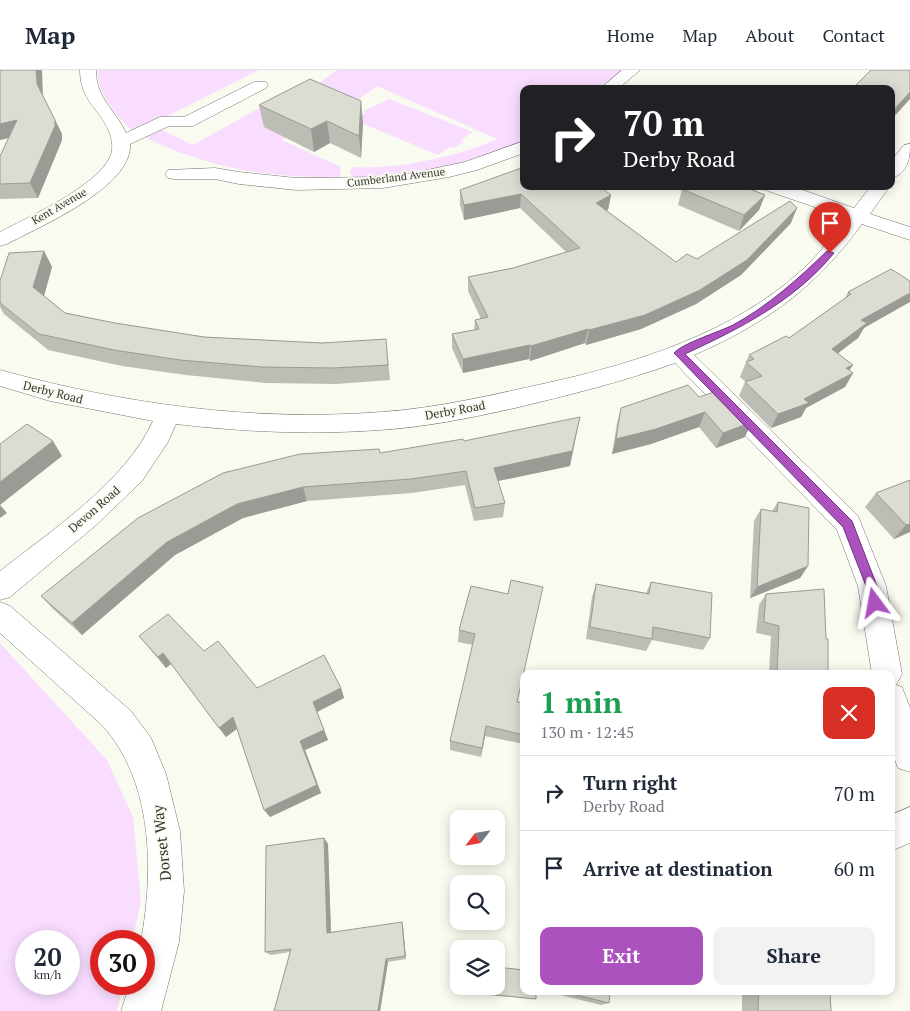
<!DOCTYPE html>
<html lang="en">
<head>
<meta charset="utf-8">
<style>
	body { margin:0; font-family:"PT Serif",serif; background:#f2f2f3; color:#1f2937; height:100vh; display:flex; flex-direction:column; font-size:19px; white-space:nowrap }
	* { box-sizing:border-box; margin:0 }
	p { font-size:16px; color:#747a83 }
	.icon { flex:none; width:28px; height:28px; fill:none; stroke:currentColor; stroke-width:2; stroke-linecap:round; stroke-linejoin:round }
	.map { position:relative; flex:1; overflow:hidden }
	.panel { position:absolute; left:520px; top:600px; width:375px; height:325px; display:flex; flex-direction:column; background:#fff; border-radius:10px; box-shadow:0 2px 12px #0003 }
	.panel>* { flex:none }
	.top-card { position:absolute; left:520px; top:15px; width:375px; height:105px; border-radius:10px; box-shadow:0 2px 12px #0003; background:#202124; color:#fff; overflow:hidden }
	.needle { width:32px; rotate:239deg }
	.fabs { position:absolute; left:450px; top:740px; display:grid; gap:10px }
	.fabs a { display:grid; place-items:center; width:55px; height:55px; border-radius:10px; background:#fff; box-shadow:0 2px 12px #0003; font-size:25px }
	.speed { position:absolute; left:15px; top:860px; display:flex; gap:10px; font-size:25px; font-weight:700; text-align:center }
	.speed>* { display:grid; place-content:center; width:65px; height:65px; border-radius:50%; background:#fff; box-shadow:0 2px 12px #0003; line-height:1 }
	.speed small { font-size:12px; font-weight:400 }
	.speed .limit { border:8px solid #d22; background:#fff; color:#111 }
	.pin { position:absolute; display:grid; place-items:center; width:42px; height:42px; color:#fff; margin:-51px -21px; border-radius:50% 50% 50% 0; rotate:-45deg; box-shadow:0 0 5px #0007 }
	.pin .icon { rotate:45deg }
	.me { position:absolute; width:55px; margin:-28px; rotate:347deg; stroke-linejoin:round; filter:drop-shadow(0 0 4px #0008) }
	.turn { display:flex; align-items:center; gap:18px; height:105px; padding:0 20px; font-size:22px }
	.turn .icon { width:65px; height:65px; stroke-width:2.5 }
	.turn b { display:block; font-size:35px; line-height:42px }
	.round { display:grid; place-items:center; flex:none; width:52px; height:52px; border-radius:10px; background:#f2f2f3 }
	.head { display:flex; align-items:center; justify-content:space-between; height:85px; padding:0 20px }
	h1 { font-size:30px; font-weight:800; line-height:38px; color:#1e9e55 }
	.primary-button { display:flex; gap:10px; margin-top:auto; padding:10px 20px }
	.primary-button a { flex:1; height:58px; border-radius:10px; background:#ab52be; color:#fff; font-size:20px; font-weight:800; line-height:58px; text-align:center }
	.primary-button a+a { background:#f2f2f3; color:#1f2937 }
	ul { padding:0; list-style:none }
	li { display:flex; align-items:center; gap:15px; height:75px; padding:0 20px; border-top:1px solid #e0e1e3 }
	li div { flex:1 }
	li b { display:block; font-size:19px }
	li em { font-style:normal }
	header { display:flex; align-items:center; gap:30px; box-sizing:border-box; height:70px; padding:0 25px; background:#fff; border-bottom:1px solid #e0e1e3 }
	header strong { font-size:24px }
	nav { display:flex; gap:28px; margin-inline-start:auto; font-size:18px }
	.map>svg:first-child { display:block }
	.green { fill:#f9ddff; fill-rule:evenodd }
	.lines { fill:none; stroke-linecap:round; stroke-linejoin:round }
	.minor-casing { stroke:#72736a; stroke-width:1 }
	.minor { fill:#fff; fill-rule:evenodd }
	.wall { fill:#bcbeb5 }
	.shaded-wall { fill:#999b94 }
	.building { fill:#dbddd3; stroke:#999b94 }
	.route { fill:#ab52be; stroke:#6f357c }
	.labels { text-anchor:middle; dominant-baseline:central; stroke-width:4; stroke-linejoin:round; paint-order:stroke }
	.far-street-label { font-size:11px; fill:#353632; stroke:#f9fbf0 }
	.street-label { font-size:12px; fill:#353632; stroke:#f9fbf0 }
	.near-street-label { font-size:15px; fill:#353632; stroke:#f9fbf0 }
</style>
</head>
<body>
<header>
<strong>Map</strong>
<nav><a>Home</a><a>Map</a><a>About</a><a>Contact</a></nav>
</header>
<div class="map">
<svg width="910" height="941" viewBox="0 0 910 941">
	<rect width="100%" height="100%" fill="#f9fbf0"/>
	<!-- green -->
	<g class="green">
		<path d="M 98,0 L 259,0 L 134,63 C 117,45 97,26 98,0 Z"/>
		<path d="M 337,0 L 622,0 L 597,19 L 524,19 L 524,70 C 476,97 407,108 352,109 L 350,101 L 354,97 C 395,100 461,86 497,69 L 377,16 L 348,37 L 282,70 L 341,97 L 340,107 C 273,109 206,98 145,67 L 160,59 L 193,75 L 259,38 L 269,42 L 308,21 Z"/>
		<path d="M 389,29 L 473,62 L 461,70 L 464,72 L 454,78 L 450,77 L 438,85 L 354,50 L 366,42 L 364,41 Z"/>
		<path d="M 0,573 L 107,690 L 133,747 L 141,832 L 132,871 L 101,871 L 101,914 L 123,914 L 117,941 L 0,941 ZM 69,871 L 69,914 L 26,914 L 26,871 Z"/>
	</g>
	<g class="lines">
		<defs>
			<g id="minor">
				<path d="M 80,0 L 96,0 C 96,29 115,39 126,63 L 160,47 L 184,47 L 254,12 L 266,12 L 268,15 L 266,18 L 193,56 L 169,56 L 130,74 C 133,117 39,157 7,174 L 0,176 L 0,162 C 30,146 96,117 110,87 C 114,79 112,69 109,61 C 98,37 80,30 80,0 Z"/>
				<path d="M 622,0 L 640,0 L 618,19 L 600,19 Z"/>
				<path d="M 524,71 L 524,83 L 477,100 L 449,107 L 383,118 L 296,120 L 239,114 L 215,109 L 174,109 L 168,108 L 165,104 L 168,100 L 215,98 L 239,102 L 296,108 L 383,107 L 413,103 L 465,92 Z"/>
				<path d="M 910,74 C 910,88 908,104 891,108 L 891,91 L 904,75 Z"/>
				<path d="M 763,116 L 791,116 L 854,138 L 871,116 L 890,116 L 870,144 L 910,157 L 910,170 L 862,154 C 815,218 767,253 694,285 L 858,446 L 886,516 L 902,604 L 896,615 L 902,617 L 910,638 L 910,702 L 898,698 L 891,679 L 891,604 L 872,604 L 858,516 L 837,460 L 675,293 C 622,312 569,325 515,338 C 470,348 426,357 380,360 C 312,365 244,362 176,354 L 168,372 L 142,411 L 95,456 L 10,527 L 0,530 L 0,501 C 52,460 125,412 153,351 L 50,331 L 0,316 L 0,300 C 124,334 252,352 382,342 C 438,338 492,325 547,313 C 637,293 733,263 802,200 C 819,184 833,166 847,148 L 765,120 Z"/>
				<path d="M 0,532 L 10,536 L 131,641 L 151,668 L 166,704 L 180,761 L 184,821 L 179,872 L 161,941 L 121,941 L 130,914 L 144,914 L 144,871 L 141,871 C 154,800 153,711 102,655 L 0,563 Z"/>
				<path d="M 910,737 L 910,773 L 891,781 L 891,745 Z"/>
			</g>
		</defs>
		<!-- minor casing -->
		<use href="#minor" class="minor-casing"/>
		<!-- minor -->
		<use href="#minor" class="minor"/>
	</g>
	<!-- wall -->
	<g class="wall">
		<path d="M 0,0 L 43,26 L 62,64 L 62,70 L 38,128 L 0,129 L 0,86 L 9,68 L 0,70 Z"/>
		<path d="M 259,35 L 363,53 L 361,88 L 330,73 L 314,82 L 264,57 Z"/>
		<path d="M 685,116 L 744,116 L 765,125 L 759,140 L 739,161 L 678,135 L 682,119 Z"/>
		<path d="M 460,120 L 611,125 L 608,140 L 606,140 L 676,192 L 697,189 L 791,153 L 741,205 L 696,234 L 641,259 L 586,275 L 585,273 L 530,291 L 529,289 L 463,303 L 452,278 L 452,264 L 474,260 L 475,250 L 481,249 L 468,221 L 468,207 L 513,198 L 566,182 L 520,138 L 464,150 L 460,135 Z"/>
		<path d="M 44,181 L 52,197 L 44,226 L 65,243 L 115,253 L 204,267 L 322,273 L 386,269 L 390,310 L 336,314 L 266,313 L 186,305 L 122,296 L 48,280 L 4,244 L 0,237 L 0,211 Z"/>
		<path d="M 891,199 L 864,258 L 858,268 L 837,283 L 849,301 L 853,303 L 845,317 L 806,338 L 801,347 L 771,358 L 739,326 L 745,312 L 746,312 L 740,307 L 749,285 L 789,268 L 845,228 L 848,222 Z"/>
		<path d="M 699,327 L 745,367 L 716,378 L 699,357 L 651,374 L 612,384 L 617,353 L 621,338 Z"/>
		<path d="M 464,371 L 570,396 L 498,411 L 505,433 L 503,447 L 474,451 L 465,415 L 412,423 L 307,431 L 243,448 L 175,485 L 82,565 L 53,539 L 41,526 L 379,379 L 380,383 Z"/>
		<path d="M 910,410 L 910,462 L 894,469 L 865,437 L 876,423 Z"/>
		<path d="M 778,432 L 808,496 L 800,508 L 750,528 L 754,451 L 761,439 L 772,441 Z"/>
		<path d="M 651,512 L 710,568 L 703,580 L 652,570 L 646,581 L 586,569 L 592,527 L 596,514 L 646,523 Z"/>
		<path d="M 471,516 L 518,632 L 524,633 L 524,674 L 485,666 L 481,687 L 450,680 L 450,671 L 473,575 L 458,572 L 459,560 Z"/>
		<path d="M 766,524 L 828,604 L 769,604 L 771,566 L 756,563 L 759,535 Z"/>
		<path d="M 139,566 L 204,581 L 257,618 L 341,618 L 344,628 L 317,642 L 328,670 L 305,680 L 321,723 L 270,747 L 237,659 L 226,667 L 171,594 L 166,598 L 148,577 Z"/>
		<path d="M 324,768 L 328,774 L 331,862 L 403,856 L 406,889 L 388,892 L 380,941 L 274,941 L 290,882 L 271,885 L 265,882 Z"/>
		<path d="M 487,916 L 496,916 L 536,929 L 534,929 L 487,925 Z"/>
		<path d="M 544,921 L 610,921 L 609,933 L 601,935 Z"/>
		<path d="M 742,921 L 830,921 L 831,941 L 742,941 Z"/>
	</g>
	<!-- shaded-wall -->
	<g class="shaded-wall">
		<path d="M 36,0 L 42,0 L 43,28 L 37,14 Z"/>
		<path d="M 910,22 L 910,29 L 891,50 L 891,43 Z"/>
		<path d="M 361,31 L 363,53 L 361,88 L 359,66 Z"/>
		<path d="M 17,50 L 24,64 L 0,70 L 0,54 Z"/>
		<path d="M 55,50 L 62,64 L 62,70 L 38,128 L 30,113 Z"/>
		<path d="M 327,51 L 330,73 L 314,82 L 311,59 Z"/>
		<path d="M 521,124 L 520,138 L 464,150 L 464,135 Z"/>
		<path d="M 611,125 L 608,140 L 594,148 L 596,133 Z"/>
		<path d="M 765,125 L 759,140 L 739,161 L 744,145 Z"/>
		<path d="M 797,138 L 791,153 L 741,205 L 696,234 L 641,259 L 586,275 L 589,260 Z"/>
		<path d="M 44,181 L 52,197 L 42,233 L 33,217 Z"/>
		<path d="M 910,223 L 910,232 L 864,258 L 858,268 L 824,294 L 832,279 L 861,250 Z"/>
		<path d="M 588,259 L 585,273 L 530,291 L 531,276 Z"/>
		<path d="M 530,275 L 529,289 L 463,303 L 463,289 Z"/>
		<path d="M 853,295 L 845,307 L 853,303 L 845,317 L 806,338 L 801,347 L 771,358 L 778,344 L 804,329 L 846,298 Z"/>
		<path d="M 705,342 L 699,357 L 651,374 L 612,384 L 616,369 Z"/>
		<path d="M 580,347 L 570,396 L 493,412 L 494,398 Z"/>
		<path d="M 752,352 L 745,367 L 716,378 L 723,363 Z"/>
		<path d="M 53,371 L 62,386 L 0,435 L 7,443 L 0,448 L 0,412 Z"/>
		<path d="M 303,417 L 307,431 L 243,448 L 175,485 L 82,565 L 72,553 L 167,472 L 237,434 Z"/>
		<path d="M 910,454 L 910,462 L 894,469 L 906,455 Z"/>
		<path d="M 808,496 L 800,508 L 750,528 L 757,517 Z"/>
		<path d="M 163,583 L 171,594 L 166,598 L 158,587 Z"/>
		<path d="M 341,618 L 344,628 L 317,642 L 328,670 L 305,680 L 321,723 L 270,747 L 264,740 L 300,671 L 313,632 Z"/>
		<path d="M 233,647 L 239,657 L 226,667 L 219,658 Z"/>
		<path d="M 486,656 L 485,666 L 481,687 L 482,678 Z"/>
		<path d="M 324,768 L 328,774 L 331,866 L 327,863 Z"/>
		<path d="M 402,852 L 403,856 L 406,889 L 405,886 Z"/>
		<path d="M 386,889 L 388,892 L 380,941 L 378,941 Z"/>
	</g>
	<!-- building -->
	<g class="building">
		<path d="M 0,0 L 36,0 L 37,14 L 55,50 L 55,56 L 30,113 L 0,114 L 0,86 L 17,50 L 0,54 Z"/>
		<path d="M 871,0 L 910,0 L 910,22 L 891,43 L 891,19 L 852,19 Z"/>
		<path d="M 310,9 L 361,31 L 359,66 L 327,51 L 311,59 L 259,35 Z"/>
		<path d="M 524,97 L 524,116 L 599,116 L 611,125 L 596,133 L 676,192 L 687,184 L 697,189 L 790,131 L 797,138 L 747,190 L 700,220 L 645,245 L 589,260 L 588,259 L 531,276 L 530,275 L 463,289 L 452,264 L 479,259 L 475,250 L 488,247 L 468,207 L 513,198 L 580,178 L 521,124 L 464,135 L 460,120 Z"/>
		<path d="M 685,116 L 742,116 L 765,125 L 744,145 L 682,119 Z"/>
		<path d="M 44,181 L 33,217 L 65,243 L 115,253 L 204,267 L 322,273 L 386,269 L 388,295 L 333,298 L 262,297 L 180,290 L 114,280 L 39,264 L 0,233 L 0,211 L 9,183 Z"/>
		<path d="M 891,199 L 910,211 L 910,223 L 861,250 L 867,253 L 832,279 L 853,295 L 846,298 L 853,303 L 804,329 L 809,333 L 778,344 L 745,312 L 762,306 L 746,292 L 754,289 L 749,285 L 786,266 L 789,268 L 851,224 L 848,222 Z"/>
		<path d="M 688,315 L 699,327 L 720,320 L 752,352 L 723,363 L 705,342 L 656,359 L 616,369 L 621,338 Z"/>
		<path d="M 580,347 L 572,381 L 494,398 L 505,433 L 475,438 L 466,401 L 411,409 L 303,417 L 237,434 L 167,472 L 72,553 L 41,526 L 138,448 L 223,403 L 300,384 L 379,379 L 380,383 L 463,369 L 464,371 Z"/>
		<path d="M 27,354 L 53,371 L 0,412 L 0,374 Z"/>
		<path d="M 910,410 L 910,454 L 906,455 L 876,423 Z"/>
		<path d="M 778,432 L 809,438 L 808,496 L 757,517 L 761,439 L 777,442 Z"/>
		<path d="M 511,510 L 543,517 L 517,632 L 524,633 L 524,665 L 486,656 L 482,678 L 450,671 L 475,564 L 459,560 L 471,516 L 508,524 Z"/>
		<path d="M 651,512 L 712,523 L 710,568 L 653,557 L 652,569 L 590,557 L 596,514 L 649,524 Z"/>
		<path d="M 824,519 L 826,569 L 828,569 L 828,604 L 777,604 L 779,556 L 764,552 L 766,524 Z"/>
		<path d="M 168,544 L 204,581 L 218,571 L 257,618 L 324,585 L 341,618 L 313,632 L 324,660 L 300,671 L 317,715 L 264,740 L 233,647 L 219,658 L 163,583 L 158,587 L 139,566 Z"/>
		<path d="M 324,768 L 327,863 L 402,852 L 405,886 L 386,889 L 378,941 L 274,941 L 291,879 L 265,882 L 266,776 Z"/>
		<path d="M 496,897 L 524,900 L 524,921 L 536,921 L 536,929 L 487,924 L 488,916 L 496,916 Z"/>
		<path d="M 560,921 L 610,921 L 609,933 Z"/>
		<path d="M 759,921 L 830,921 L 831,941 L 758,941 Z"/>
	</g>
	<!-- route -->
	<path class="route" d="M 827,181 L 834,183 C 795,231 739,259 685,284 L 852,451 L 877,516 L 881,533 L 879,537 L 875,539 L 870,537 L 866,516 L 843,457 L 674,283 C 683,273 719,262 733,255 C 768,236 798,209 827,181 Z"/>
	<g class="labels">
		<!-- far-street labels -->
		<g class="far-street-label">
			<text transform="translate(396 107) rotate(-7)">Cumberland Avenue</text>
			<text transform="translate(59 136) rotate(-30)">Kent Avenue</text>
		</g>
		<!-- street labels -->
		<g class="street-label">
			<text transform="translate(53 322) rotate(14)">Derby Road</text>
			<text transform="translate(455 340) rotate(-10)">Derby Road</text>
			<text transform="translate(94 439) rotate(-41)">Devon Road</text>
		</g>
		<!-- near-street labels -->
		<g class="near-street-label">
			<text transform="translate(161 773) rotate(-96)">Dorset Way</text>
		</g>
	</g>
</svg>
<div class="fabs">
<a><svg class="needle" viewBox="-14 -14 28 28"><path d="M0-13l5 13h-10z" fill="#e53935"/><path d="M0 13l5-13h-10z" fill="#747a83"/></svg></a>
<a><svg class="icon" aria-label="search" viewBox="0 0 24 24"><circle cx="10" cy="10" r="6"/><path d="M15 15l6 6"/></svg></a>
<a><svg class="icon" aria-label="layers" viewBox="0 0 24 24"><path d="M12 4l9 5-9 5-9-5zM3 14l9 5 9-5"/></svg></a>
</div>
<div class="speed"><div>20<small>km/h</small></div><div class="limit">30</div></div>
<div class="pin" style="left:830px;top:183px;background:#d93025"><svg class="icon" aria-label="arrive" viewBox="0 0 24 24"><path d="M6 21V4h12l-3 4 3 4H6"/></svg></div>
<svg class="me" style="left:875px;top:533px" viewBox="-20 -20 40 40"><path d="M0-17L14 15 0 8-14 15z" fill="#ab52be" stroke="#fff" stroke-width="4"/></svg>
<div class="top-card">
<div class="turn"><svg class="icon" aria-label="right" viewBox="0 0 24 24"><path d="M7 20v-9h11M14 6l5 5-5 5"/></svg><div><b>70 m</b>Derby Road</div></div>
</div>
<section class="panel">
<div class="head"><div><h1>1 min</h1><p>130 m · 12:45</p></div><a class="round" style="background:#d93025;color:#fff"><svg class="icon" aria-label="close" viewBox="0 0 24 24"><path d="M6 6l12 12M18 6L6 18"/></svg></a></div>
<ul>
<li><svg class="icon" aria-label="right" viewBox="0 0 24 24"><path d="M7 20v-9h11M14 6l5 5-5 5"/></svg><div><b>Turn right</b><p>Derby Road</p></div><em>70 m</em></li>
<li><svg class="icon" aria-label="arrive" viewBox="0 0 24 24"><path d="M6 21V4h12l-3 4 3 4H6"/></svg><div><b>Arrive at destination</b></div><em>60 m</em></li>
</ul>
<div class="primary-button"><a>Exit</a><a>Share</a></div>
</section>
</div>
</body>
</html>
